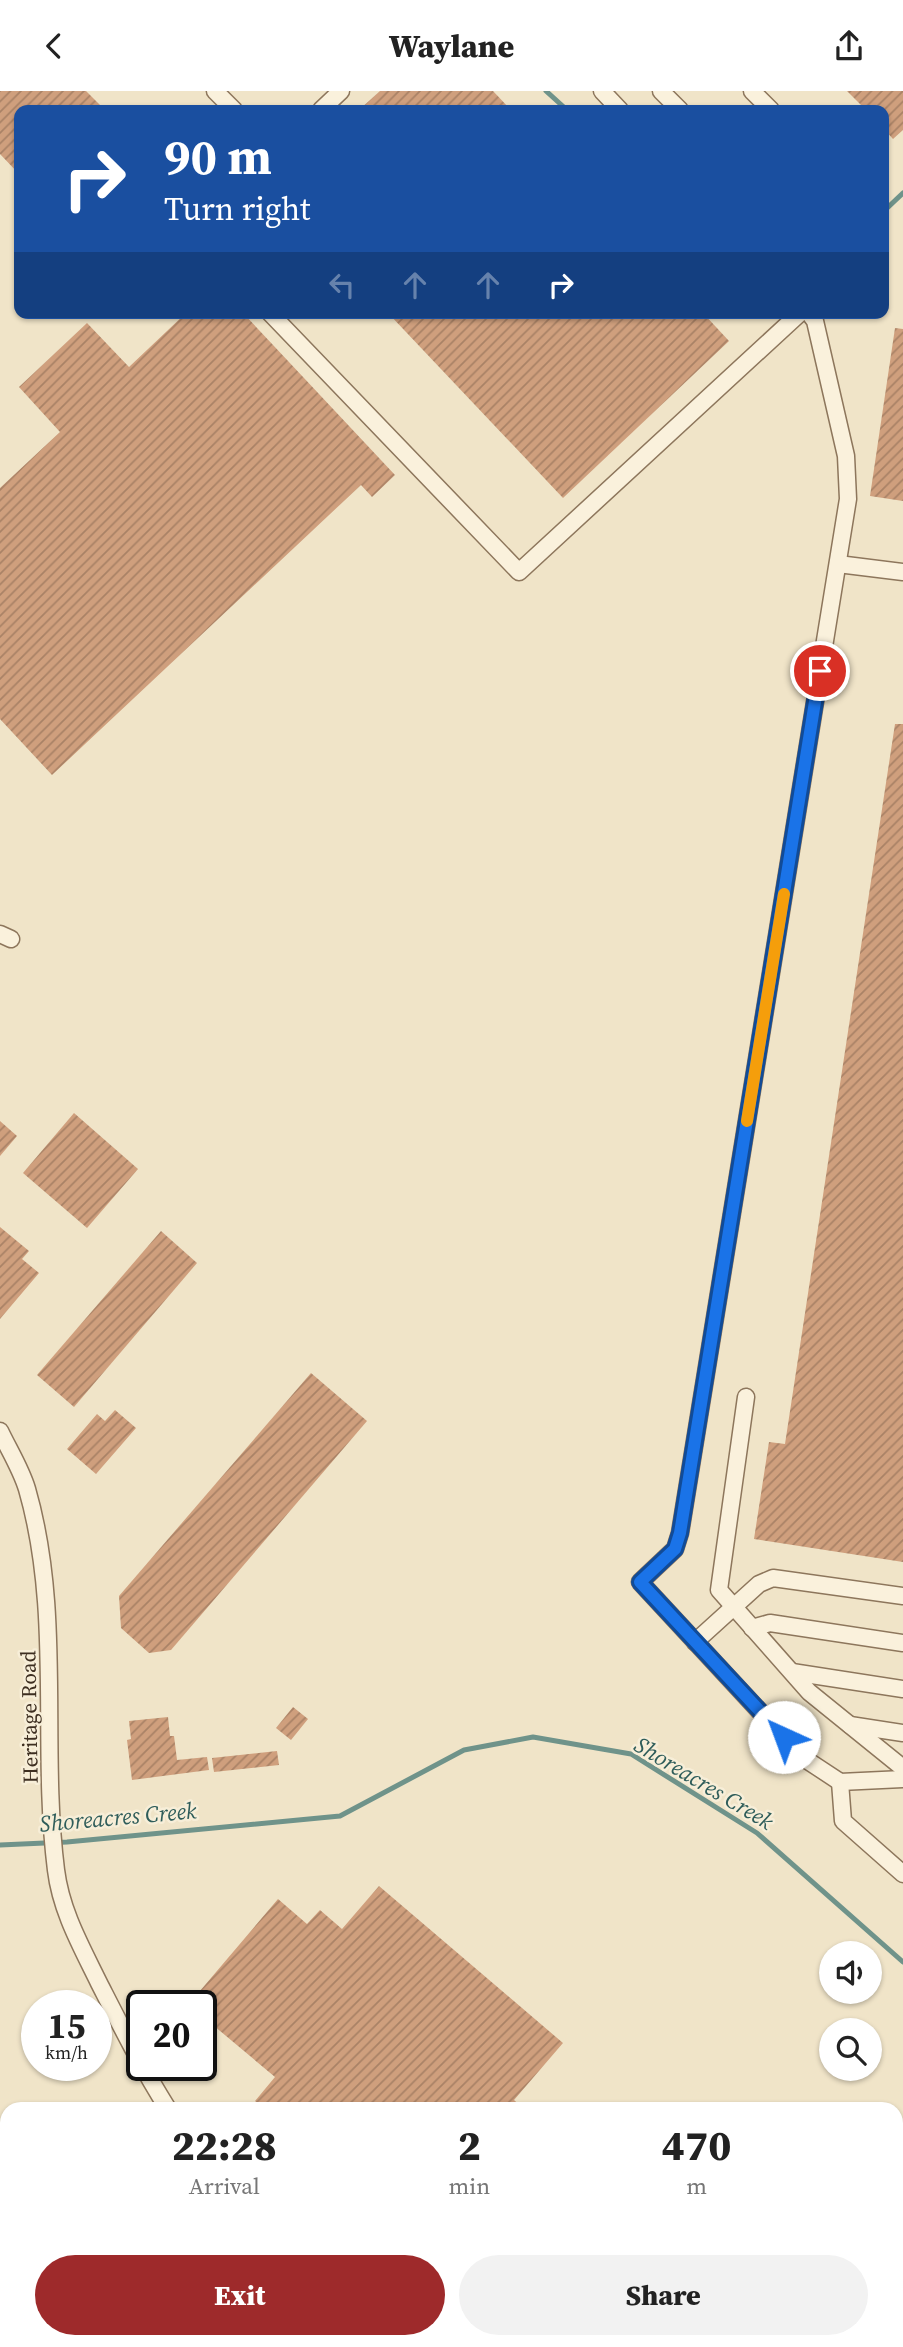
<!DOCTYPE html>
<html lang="en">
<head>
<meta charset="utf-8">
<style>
	body { margin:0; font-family:"Source Serif 4",serif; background:#f2f2f2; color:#222; height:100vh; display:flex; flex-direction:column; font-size:26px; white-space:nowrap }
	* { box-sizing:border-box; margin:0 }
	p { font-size:23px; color:#767676 }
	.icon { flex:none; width:38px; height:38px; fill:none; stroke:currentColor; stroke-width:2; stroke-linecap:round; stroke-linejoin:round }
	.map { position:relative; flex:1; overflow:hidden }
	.sheet { position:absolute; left:0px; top:2011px; width:903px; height:247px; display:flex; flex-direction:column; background:#fff; border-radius:21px 21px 0 0; box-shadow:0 2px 5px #0004 }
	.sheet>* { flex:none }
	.guide { position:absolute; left:14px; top:14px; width:875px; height:214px; border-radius:14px; box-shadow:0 2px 5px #0004; background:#1a4fa0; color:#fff; overflow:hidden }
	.tools { position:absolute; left:819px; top:1850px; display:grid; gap:14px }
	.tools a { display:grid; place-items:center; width:63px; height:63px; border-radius:50%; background:#fff; box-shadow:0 2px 5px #0004; font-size:35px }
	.speed { position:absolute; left:21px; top:1899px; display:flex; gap:14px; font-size:35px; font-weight:700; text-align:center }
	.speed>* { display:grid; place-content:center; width:91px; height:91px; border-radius:50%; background:#fff; box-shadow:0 2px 5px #0004; line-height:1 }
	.speed small { font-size:18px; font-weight:400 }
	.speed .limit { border:4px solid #111; border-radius:10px; background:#fff; color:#111 }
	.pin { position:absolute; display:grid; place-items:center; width:60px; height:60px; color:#fff; margin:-30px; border:4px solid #fff; border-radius:50%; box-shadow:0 2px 7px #0007 }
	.me { position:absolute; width:77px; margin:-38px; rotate:317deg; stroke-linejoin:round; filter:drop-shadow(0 0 5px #0008) }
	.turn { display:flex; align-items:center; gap:24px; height:147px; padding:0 35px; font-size:32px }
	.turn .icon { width:91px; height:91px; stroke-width:2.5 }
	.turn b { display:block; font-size:49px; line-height:60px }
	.lanes { display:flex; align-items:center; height:66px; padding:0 35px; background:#0003; justify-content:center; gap:35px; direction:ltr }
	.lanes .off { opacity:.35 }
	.eta { display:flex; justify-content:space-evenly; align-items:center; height:119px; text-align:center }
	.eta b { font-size:42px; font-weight:800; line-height:49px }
	.action { display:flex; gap:14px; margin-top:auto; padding:14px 35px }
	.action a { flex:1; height:80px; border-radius:42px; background:#9e2a2b; color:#fff; font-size:28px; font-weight:800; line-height:80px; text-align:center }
	.action a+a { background:#f2f2f2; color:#222 }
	header { display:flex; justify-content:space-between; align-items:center; height:91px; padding:0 35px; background:#fff; font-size:32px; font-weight:800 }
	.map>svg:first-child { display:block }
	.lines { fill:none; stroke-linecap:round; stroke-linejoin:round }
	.stream { stroke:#6f938a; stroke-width:5 }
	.building { fill:url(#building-hatch) }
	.minor-casing { stroke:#8d765c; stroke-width:19 }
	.minor { stroke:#faf1dc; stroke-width:16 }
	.route-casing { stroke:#114b97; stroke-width:18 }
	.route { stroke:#1a73e8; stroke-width:12 }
	.slow { stroke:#f59e0b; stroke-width:12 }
	.labels { text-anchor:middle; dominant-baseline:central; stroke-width:5; stroke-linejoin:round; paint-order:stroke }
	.street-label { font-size:21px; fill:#3d2e20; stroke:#f7eed8 }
	.water-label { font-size:23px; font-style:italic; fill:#2f5d5a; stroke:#f7eed8 }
</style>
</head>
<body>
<header><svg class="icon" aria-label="back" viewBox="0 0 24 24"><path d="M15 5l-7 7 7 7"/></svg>Waylane<svg class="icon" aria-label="share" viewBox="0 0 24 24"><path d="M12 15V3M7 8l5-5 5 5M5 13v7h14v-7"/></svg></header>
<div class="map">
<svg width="903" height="2256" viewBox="0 0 903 2256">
	<defs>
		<pattern id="building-hatch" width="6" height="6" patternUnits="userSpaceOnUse" patternTransform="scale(1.75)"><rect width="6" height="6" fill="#cf9f7d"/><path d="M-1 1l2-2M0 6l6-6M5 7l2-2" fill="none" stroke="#a98266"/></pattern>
	</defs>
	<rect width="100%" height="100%" fill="#f0e4c8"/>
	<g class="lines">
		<!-- stream -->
		<g class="stream">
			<path d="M 546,0 L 567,19"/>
			<path d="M 884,120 L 903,102"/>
			<path d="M 0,1754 L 67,1751 L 340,1725 L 464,1659 L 533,1646 L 631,1663 L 757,1742 L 903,1871"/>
		</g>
	</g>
	<!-- building -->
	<g class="building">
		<path d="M 0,0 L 86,0 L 105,19 L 19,19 L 19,83 L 0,63 Z"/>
		<path d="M 380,0 L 493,0 L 511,19 L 359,19 Z"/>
		<path d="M 847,0 L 903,0 L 903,39 L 893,48 L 884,38 L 884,19 L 866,19 Z"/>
		<path d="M 186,222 L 243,222 L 395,384 L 372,406 L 361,394 L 52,684 L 0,628 L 0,397 L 60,341 L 19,296 L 87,232 L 129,276 Z"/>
		<path d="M 388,222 L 703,222 L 729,250 L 563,407 Z"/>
		<path d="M 895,237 L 903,238 L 903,410 L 870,405 Z"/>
		<path d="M 895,633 L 903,633 L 903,1471 L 754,1448 L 769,1351 L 785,1353 Z"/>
		<path d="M 74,1022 L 138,1078 L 87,1137 L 23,1082 Z"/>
		<path d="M 0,1030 L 17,1045 L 0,1065 Z"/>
		<path d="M 0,1136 L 29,1160 L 22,1168 L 39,1182 L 0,1228 Z"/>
		<path d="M 161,1140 L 197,1172 L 74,1316 L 37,1284 Z"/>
		<path d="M 311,1282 L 367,1330 L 171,1559 L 149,1562 L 121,1537 L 119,1505 Z"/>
		<path d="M 115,1319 L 136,1337 L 96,1383 L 67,1358 L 97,1323 L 105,1330 Z"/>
		<path d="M 293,1616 L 308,1628 L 291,1649 L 276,1637 Z"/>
		<path d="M 168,1626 L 170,1645 L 174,1645 L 177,1669 L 207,1666 L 209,1679 L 132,1689 L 127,1649 L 131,1648 L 129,1630 Z"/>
		<path d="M 277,1660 L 279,1674 L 214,1681 L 212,1667 Z"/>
		<path d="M 379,1795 L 563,1952 L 514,2009 L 524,2018 L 264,2018 L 255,2010 L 275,1986 L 201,1924 L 201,1914 L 188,1914 L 278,1808 L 307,1833 L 320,1819 L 342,1838 Z"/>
	</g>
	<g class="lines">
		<defs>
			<g id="minor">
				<path d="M 215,0 L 234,19"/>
				<path d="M 602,0 L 620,19"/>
				<path d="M 661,0 L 680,19"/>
				<path d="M 752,0 L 771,19"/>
				<path d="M 321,19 L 341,0"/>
				<path d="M 270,222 L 519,481 L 800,222"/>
				<path d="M 809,222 L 815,230 L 846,365 L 848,408 L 680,1442 L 675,1458 L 640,1491 L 802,1666 L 840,1691 L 903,1688"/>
				<path d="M 838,473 L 903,481"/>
				<path d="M 0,843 L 11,848"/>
				<path d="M 746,1306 L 719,1499 L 809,1601 L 903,1677"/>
				<path d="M 0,1340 C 9,1359 21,1378 27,1398 C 63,1523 40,1652 56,1779 C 61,1820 81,1855 99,1892 C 121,1935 142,1977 168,2018"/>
				<path d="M 752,1537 L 770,1532 L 903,1552"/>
				<path d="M 695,1551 L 759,1493 L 773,1487 L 903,1505"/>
				<path d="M 792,1581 L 903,1598"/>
				<path d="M 850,1634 L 903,1642"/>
				<path d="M 840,1691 L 843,1730 L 903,1783"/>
				<path d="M 896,2106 L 903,2096"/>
				<path d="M 372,2250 L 378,2256"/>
				<path d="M 809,2256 L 812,2250"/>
			</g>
		</defs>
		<!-- minor casing -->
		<use href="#minor" class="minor-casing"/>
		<!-- minor -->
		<use href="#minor" class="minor"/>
	</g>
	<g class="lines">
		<defs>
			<path id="route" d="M 784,1646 L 640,1491 L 675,1458 L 680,1442 L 820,580"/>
		</defs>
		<!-- route casing -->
		<use href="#route" class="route-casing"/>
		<!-- route -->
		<use href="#route" class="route"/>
		<!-- slow -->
		<path class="slow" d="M 747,1030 L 784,803"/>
	</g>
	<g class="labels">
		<!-- street labels -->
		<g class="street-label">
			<text transform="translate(29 1626) rotate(-91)">Heritage Road</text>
		</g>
		<!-- water labels -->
		<g class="water-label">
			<text transform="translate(704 1692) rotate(31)">Shoreacres Creek</text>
			<text transform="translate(118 1726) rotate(-5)">Shoreacres Creek</text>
		</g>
	</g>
</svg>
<div class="tools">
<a><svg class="icon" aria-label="sound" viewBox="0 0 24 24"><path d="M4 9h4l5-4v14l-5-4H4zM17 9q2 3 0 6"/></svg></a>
<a><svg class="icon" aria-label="search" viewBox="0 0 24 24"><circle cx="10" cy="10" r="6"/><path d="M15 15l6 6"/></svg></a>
</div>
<div class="speed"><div>15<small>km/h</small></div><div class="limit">20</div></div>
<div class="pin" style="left:820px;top:580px;background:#d93025"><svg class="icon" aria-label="arrive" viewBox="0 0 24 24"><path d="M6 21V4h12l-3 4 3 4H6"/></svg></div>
<svg class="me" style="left:784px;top:1646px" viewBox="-20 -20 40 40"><circle r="19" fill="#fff"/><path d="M0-13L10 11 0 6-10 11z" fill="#1a73e8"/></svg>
<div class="guide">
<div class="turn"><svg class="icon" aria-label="right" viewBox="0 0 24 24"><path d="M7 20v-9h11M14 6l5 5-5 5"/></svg><div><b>90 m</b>Turn right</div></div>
<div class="lanes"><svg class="icon off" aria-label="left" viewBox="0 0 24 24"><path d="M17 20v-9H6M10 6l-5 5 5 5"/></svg><svg class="icon off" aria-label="ahead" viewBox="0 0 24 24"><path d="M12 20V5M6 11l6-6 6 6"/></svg><svg class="icon off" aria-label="ahead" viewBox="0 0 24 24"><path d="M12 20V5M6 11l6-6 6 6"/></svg><svg class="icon" aria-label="right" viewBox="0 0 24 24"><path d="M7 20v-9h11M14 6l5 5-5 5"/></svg></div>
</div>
<section class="sheet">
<div class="eta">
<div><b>22:28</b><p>Arrival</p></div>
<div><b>2</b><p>min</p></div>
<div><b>470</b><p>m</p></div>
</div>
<div class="action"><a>Exit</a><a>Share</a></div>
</section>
</div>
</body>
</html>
